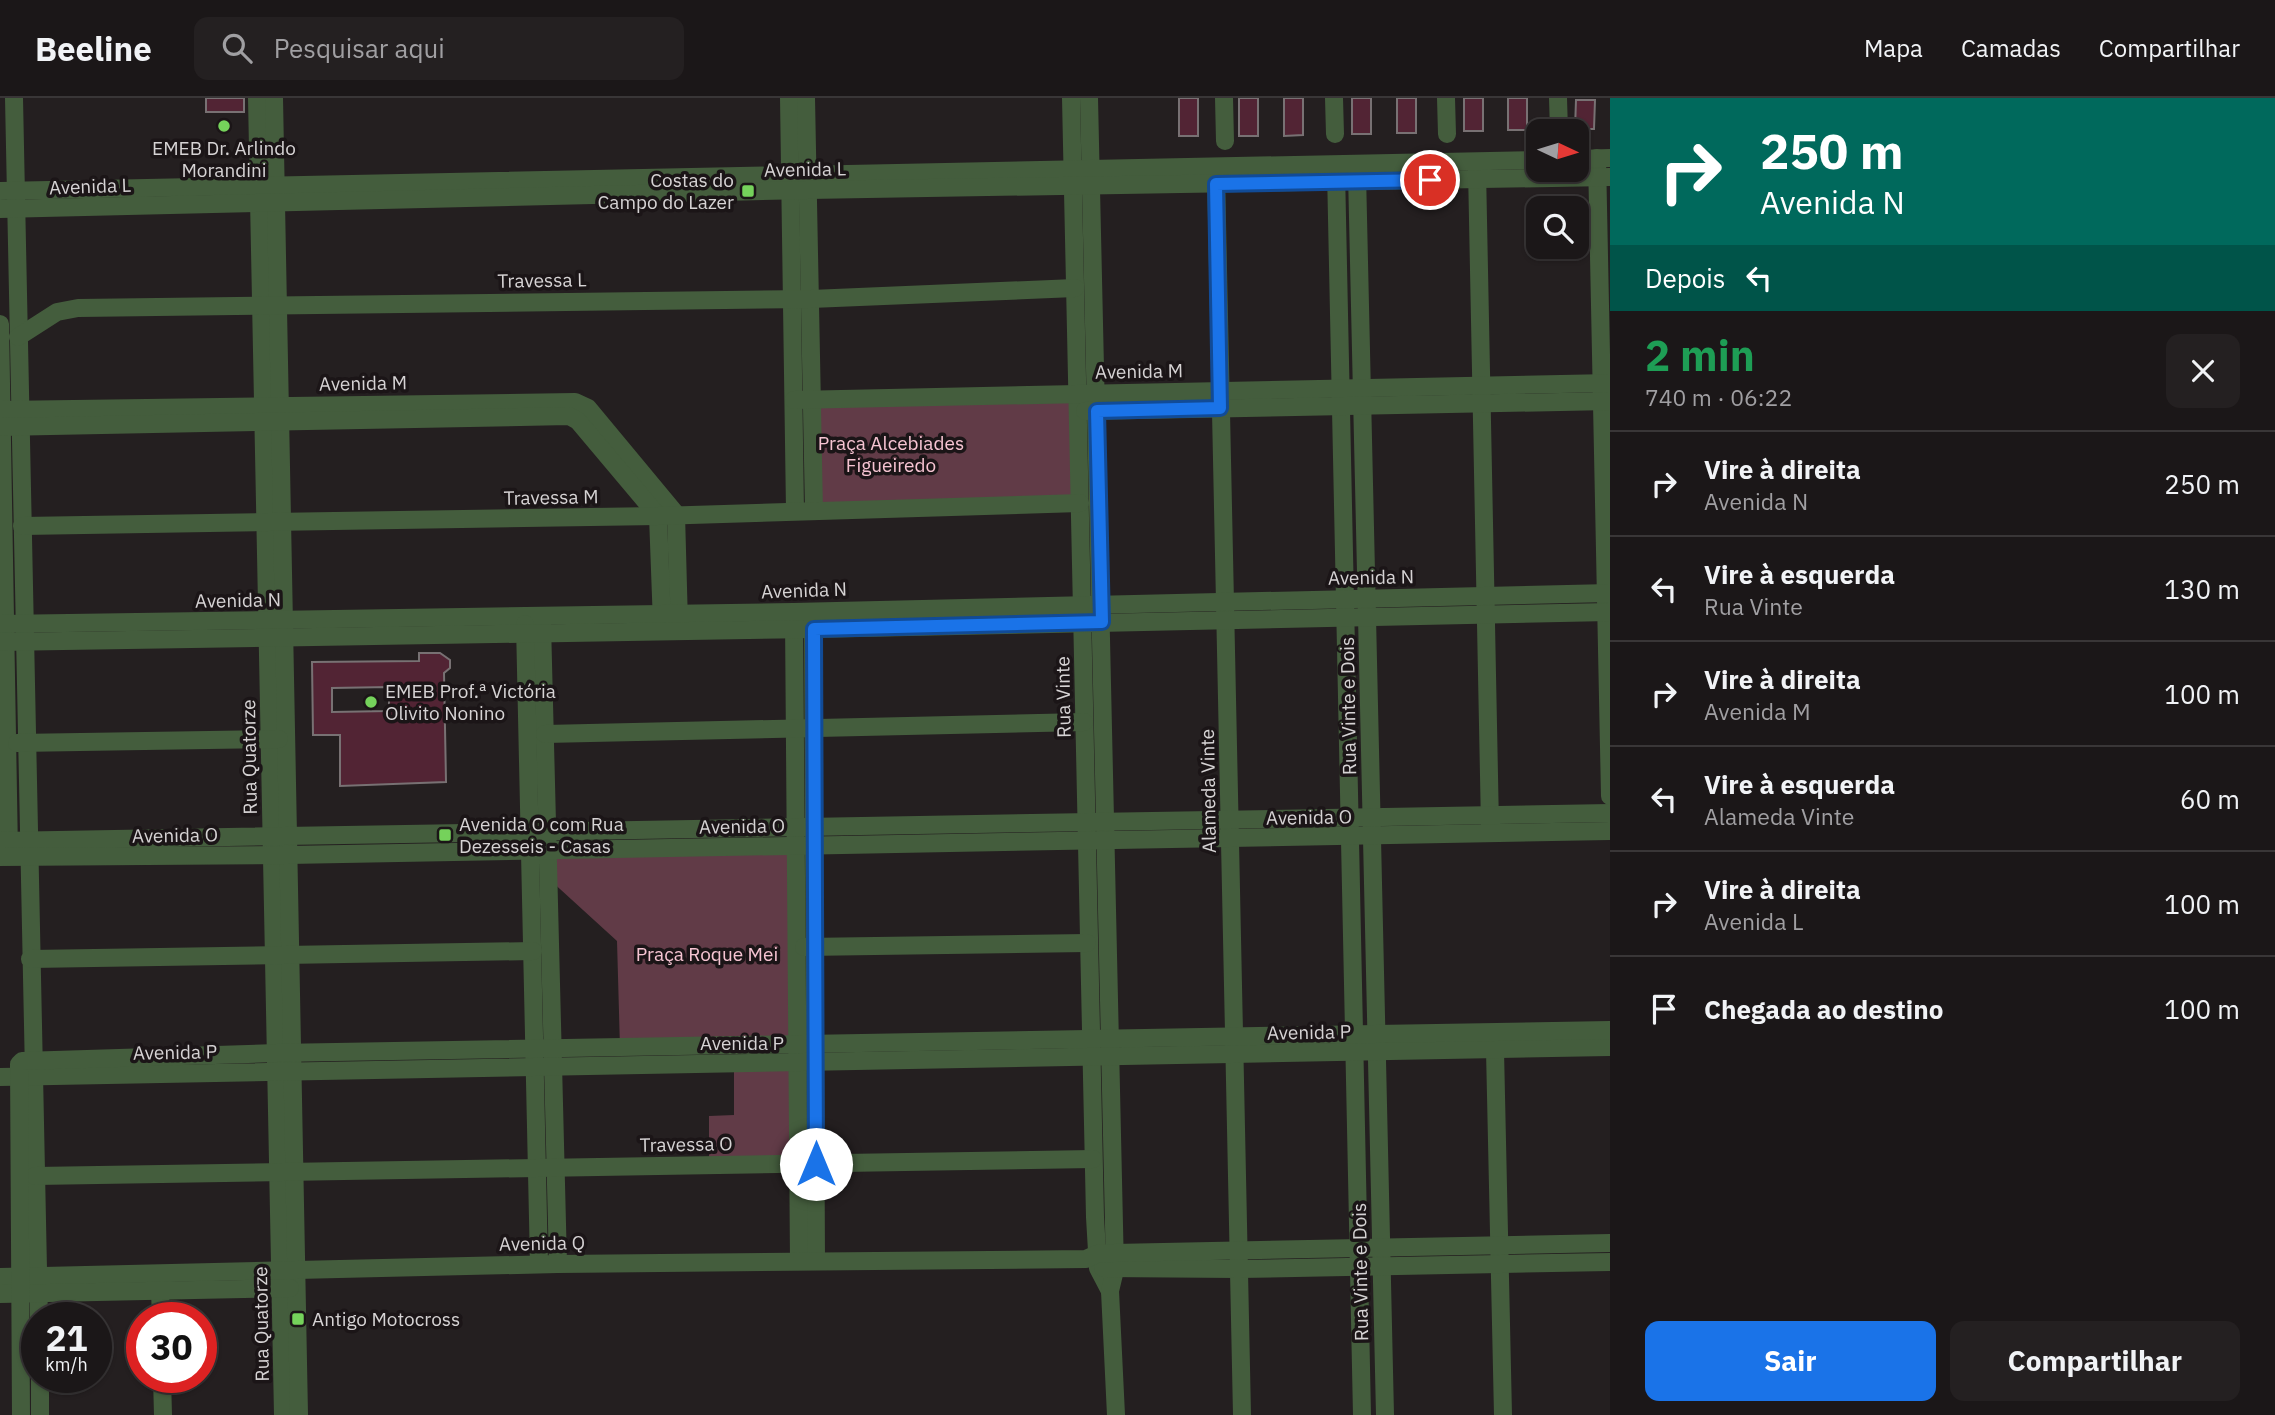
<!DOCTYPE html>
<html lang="pt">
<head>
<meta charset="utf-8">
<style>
	body { margin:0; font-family:"IBM Plex Sans",sans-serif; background:#242021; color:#f1f3f6; height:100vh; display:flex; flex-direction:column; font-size:26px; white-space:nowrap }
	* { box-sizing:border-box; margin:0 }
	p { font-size:23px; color:#a09fa2 }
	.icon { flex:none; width:38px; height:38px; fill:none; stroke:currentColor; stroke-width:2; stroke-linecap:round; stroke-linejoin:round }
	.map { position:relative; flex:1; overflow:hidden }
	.drawer { display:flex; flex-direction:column; background:#1b1718; width:665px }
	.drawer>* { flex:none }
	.banner { background:#00695c; color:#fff; overflow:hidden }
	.needle { width:46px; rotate:94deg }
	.tools { position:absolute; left:1526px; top:21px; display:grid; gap:14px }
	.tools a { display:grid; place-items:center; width:63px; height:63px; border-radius:14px; background:#1b1718; box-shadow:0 2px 5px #0004,0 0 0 2px #393637; font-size:35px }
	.speed { position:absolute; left:21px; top:1204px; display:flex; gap:14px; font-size:35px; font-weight:700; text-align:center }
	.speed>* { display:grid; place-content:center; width:91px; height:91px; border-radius:50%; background:#1b1718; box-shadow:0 2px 5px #0004,0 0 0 2px #393637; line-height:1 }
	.speed small { font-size:18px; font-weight:400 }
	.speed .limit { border:10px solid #d22; background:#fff; color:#111 }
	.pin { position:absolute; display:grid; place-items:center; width:60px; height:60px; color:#fff; margin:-30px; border:4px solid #fff; border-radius:50%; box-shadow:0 2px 7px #0007 }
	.me { position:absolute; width:77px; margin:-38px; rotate:0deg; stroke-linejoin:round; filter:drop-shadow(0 0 5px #0008) }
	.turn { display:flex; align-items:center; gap:24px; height:147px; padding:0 35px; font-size:32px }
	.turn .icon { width:91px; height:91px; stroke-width:2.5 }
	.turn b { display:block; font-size:49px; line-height:60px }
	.then { display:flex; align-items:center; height:66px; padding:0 35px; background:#0003; gap:14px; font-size:26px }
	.round { display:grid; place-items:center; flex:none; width:74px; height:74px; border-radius:14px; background:#242021 }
	.headline { display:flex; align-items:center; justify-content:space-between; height:119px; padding:0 35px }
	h1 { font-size:42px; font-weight:700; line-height:52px; color:#1e9e55 }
	.primary-button { display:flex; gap:14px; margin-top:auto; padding:14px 35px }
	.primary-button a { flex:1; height:80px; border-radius:14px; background:#1a73e8; color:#fff; font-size:28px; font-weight:700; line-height:80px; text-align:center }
	.primary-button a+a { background:#242021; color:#f1f3f6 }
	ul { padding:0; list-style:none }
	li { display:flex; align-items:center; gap:21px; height:105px; padding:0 35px; border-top:2px solid #393637 }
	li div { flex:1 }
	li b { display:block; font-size:26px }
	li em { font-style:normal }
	header { display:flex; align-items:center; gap:42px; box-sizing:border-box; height:98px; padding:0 35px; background:#1b1718; border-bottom:2px solid #393637 }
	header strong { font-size:33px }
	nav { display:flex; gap:38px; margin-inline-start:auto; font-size:24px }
	.search { width:490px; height:63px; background:#242021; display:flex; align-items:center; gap:18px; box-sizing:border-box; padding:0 24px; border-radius:14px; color:#a09fa2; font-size:26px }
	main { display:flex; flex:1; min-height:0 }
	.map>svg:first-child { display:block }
	.green { fill:#613b47 }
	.building { fill:#522434; stroke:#787173; stroke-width:2; fill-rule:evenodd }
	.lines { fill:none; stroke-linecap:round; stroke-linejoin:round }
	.minor { stroke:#445d3d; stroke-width:18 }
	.route-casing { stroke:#114b97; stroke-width:18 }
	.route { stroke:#1a73e8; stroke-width:12 }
	.poi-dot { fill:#75d25b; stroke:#1b1517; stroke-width:2.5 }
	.labels { text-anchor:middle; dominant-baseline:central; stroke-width:7; stroke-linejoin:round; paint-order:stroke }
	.poi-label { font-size:19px; fill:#d6d3d4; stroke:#1b1517; text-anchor:start }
	.street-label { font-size:19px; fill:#d6d3d4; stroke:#1b1517 }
	.park-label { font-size:19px; fill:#f6c4d2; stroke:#1b1517 }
</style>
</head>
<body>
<header>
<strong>Beeline</strong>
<div class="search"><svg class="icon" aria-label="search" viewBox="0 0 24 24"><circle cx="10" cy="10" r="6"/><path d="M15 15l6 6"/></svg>Pesquisar aqui</div>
<nav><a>Mapa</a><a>Camadas</a><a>Compartilhar</a></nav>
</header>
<main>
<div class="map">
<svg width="1610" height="1317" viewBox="0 0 1610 1317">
	<rect width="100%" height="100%" fill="#241f20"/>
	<!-- green -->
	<g class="green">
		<path d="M 1078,296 L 1080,405 L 815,413 L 813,302 Z"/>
		<path d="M 796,748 L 798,947 L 620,950 L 617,843 L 549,781 L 548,752 Z"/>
		<path d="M 798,965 L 798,1065 L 709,1067 L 709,1018 L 734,1017 L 734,966 Z"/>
	</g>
	<!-- building -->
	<g class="building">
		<rect x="206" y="0" width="38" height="14"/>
		<rect x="1179" y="0" width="19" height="38"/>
		<rect x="1239" y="0" width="19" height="38"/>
		<path d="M 1284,0 L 1303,0 L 1303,37 L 1284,38 Z"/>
		<rect x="1352" y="0" width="19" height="36"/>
		<rect x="1397" y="0" width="19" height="35"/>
		<rect x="1464" y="0" width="19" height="33"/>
		<rect x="1508" y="0" width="19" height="32"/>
		<path d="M 1576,2 L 1595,2 L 1594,31 L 1575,31 Z"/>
		<path d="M 419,555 L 440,555 L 450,562 L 450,570 L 444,575 L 446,684 L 340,688 L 340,637 L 313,637 L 312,564 L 419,563 ZM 389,589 L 389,613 L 332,614 L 332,590 Z"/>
	</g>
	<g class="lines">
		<!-- minor -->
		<g class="minor">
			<path d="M 14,0 L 39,1220"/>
			<path d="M 257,0 L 283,1317"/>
			<path d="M 274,0 L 299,1317"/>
			<path d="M 789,0 L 795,413"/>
			<path d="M 806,0 L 814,413"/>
			<path d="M 1071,0 L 1095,1119 L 1098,1170 L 1110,1193"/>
			<path d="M 1089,0 L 1115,1172 L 1110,1193 L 1116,1317"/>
			<path d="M 1224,0 L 1225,43"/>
			<path d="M 1334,0 L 1335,36"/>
			<path d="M 1446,0 L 1447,36"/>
			<path d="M 1558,0 L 1559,33"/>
			<path d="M 1597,60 L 1610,698"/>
			<path d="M 1577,61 L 1610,60"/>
			<path d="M 1477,71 L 1490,728"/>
			<path d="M 1336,72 L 1362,1317"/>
			<path d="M 1216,75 L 1242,1317"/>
			<path d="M 1357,75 L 1385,1317"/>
			<path d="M 0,93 L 1538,62"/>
			<path d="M 0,111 L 808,92 L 1610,79"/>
			<path d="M 0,226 L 9,755"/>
			<path d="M 18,239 L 57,214 L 78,210 L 811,201 L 1075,190"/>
			<path d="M 794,302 L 1610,285"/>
			<path d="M 0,312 L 575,304 L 588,310 L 676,416 L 679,526"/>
			<path d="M 1085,313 L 1610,303"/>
			<path d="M 0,329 L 569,318 L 578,323 L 658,418 L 662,526"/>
			<path d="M 22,428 L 658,418 L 1080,405"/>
			<path d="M 813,519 L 816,1163"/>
			<path d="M 794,521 L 799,1163"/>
			<path d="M 542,525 L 558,1166"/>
			<path d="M 0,526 L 793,514 L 1610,495"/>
			<path d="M 525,526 L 539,1166"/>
			<path d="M 0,544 L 813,531 L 1610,514"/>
			<path d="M 545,636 L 1084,624"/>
			<path d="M 17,645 L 279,641"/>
			<path d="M 0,743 L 1610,715"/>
			<path d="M 0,759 L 288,757 L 1610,733"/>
			<path d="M 804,849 L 1087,845"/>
			<path d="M 30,861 L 533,853"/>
			<path d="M 1495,952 L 1503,1317"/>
			<path d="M 0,979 L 1610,949"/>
			<path d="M 35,1078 L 1093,1061"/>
			<path d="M 1103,1170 L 1239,1171 L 1610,1164"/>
			<path d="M 0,1179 L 558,1166 L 1086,1161 L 1097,1156 L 1114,1155 L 1610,1145"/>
			<path d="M 160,1193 L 161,1220"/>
			<path d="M 0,1196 L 290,1190"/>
			<path d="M 40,1279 L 40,1317"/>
			<path d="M 162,1279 L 163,1317"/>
			<path d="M 21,1317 L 19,966 L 22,963 L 277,955 L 1610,932"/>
		</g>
	</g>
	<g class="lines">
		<defs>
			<path id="route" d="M 816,1066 L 814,531 L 1102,524 L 1097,313 L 1220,310 L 1216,86 L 1430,82"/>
		</defs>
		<!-- route casing -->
		<use href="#route" class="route-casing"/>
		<!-- route -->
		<use href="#route" class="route"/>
	</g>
	<!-- markers -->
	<g class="poi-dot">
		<circle cx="224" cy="28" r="7"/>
		<rect x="741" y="86" width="14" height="14" rx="3.5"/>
		<circle cx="371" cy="604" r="7"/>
		<rect x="438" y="730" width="14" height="14" rx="3.5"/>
		<rect x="291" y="1214" width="14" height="14" rx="3.5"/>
	</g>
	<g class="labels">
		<!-- poi labels -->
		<g class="poi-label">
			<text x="224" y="50" text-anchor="middle">EMEB Dr. Arlindo<tspan x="224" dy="22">Morandini</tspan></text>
			<text x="734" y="82" text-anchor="end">Costas do<tspan x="734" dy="22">Campo do Lazer</tspan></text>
			<text x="385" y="593">EMEB Prof.ª Victória<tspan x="385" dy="22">Olivito Nonino</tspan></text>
			<text x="459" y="726">Avenida O com Rua<tspan x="459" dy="22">Dezesseis - Casas</tspan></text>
			<text x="312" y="1221">Antigo Motocross</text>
		</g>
		<!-- street labels -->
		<g class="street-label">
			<text transform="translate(805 71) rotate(-1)">Avenida L</text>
			<text transform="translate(90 88) rotate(-2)">Avenida L</text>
			<text transform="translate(542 182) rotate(-1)">Travessa L</text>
			<text transform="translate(1139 273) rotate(-1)">Avenida M</text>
			<text transform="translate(363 285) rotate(-1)">Avenida M</text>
			<text transform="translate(551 399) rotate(-1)">Travessa M</text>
			<text transform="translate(1371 479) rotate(-1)">Avenida N</text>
			<text transform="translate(804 492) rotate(-2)">Avenida N</text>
			<text transform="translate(238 502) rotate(-1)">Avenida N</text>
			<text transform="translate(1063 599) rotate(-91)">Rua Vinte</text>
			<text transform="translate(1348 608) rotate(-91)">Rua Vinte e Dois</text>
			<text transform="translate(249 659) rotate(-91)">Rua Quatorze</text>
			<text transform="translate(1208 693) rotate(-91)">Alameda Vinte</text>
			<text transform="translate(1309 719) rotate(-1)">Avenida O</text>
			<text transform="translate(742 728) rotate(-1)">Avenida O</text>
			<text transform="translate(175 737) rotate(-1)">Avenida O</text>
			<text transform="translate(1309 934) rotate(-1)">Avenida P</text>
			<text x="742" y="945">Avenida P</text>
			<text transform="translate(175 954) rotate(-1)">Avenida P</text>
			<text transform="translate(686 1046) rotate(-1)">Travessa O</text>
			<text transform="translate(542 1145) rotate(-1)">Avenida Q</text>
			<text transform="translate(1360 1174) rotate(-91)">Rua Vinte e Dois</text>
			<text transform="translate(261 1226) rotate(-91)">Rua Quatorze</text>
		</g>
		<!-- park labels -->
		<g class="park-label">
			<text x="891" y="345">Praça Alcebiades<tspan x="891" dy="22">Figueiredo</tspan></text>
			<text x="707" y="856">Praça Roque Mei</text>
		</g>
	</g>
</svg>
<div class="tools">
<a><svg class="needle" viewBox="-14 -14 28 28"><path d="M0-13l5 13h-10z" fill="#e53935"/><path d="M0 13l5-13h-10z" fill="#a09fa2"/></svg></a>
<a><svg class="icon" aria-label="search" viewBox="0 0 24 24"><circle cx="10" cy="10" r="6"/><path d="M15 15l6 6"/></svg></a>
</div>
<div class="speed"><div>21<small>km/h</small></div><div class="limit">30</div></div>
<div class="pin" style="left:1430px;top:82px;background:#d93025"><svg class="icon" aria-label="arrive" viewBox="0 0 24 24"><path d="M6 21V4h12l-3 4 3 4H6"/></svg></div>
<svg class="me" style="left:816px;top:1066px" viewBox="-20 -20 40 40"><circle r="19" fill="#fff"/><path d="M0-13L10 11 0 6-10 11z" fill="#1a73e8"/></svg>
</div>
<section class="drawer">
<div class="banner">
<div class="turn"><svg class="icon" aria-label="right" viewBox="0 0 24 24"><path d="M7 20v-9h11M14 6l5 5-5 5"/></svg><div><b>250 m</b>Avenida N</div></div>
<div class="then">Depois<svg class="icon" aria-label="left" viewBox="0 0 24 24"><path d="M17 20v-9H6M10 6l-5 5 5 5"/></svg></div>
</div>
<div class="headline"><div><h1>2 min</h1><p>740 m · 06:22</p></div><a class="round"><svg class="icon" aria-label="close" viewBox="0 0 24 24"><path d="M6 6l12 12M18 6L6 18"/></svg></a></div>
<ul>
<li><svg class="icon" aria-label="right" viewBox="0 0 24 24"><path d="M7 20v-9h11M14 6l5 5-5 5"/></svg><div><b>Vire à direita</b><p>Avenida N</p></div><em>250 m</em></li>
<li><svg class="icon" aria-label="left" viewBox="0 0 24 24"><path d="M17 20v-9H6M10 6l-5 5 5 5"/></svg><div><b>Vire à esquerda</b><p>Rua Vinte</p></div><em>130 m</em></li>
<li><svg class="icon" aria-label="right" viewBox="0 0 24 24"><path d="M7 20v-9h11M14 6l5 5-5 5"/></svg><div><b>Vire à direita</b><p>Avenida M</p></div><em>100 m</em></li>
<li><svg class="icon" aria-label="left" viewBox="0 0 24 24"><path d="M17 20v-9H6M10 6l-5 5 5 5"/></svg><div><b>Vire à esquerda</b><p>Alameda Vinte</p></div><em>60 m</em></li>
<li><svg class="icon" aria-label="right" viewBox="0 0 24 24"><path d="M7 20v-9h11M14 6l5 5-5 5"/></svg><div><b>Vire à direita</b><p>Avenida L</p></div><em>100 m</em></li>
<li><svg class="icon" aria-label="arrive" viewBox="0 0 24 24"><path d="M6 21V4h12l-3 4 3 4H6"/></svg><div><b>Chegada ao destino</b></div><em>100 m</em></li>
</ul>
<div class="primary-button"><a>Sair</a><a>Compartilhar</a></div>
</section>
</main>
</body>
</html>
